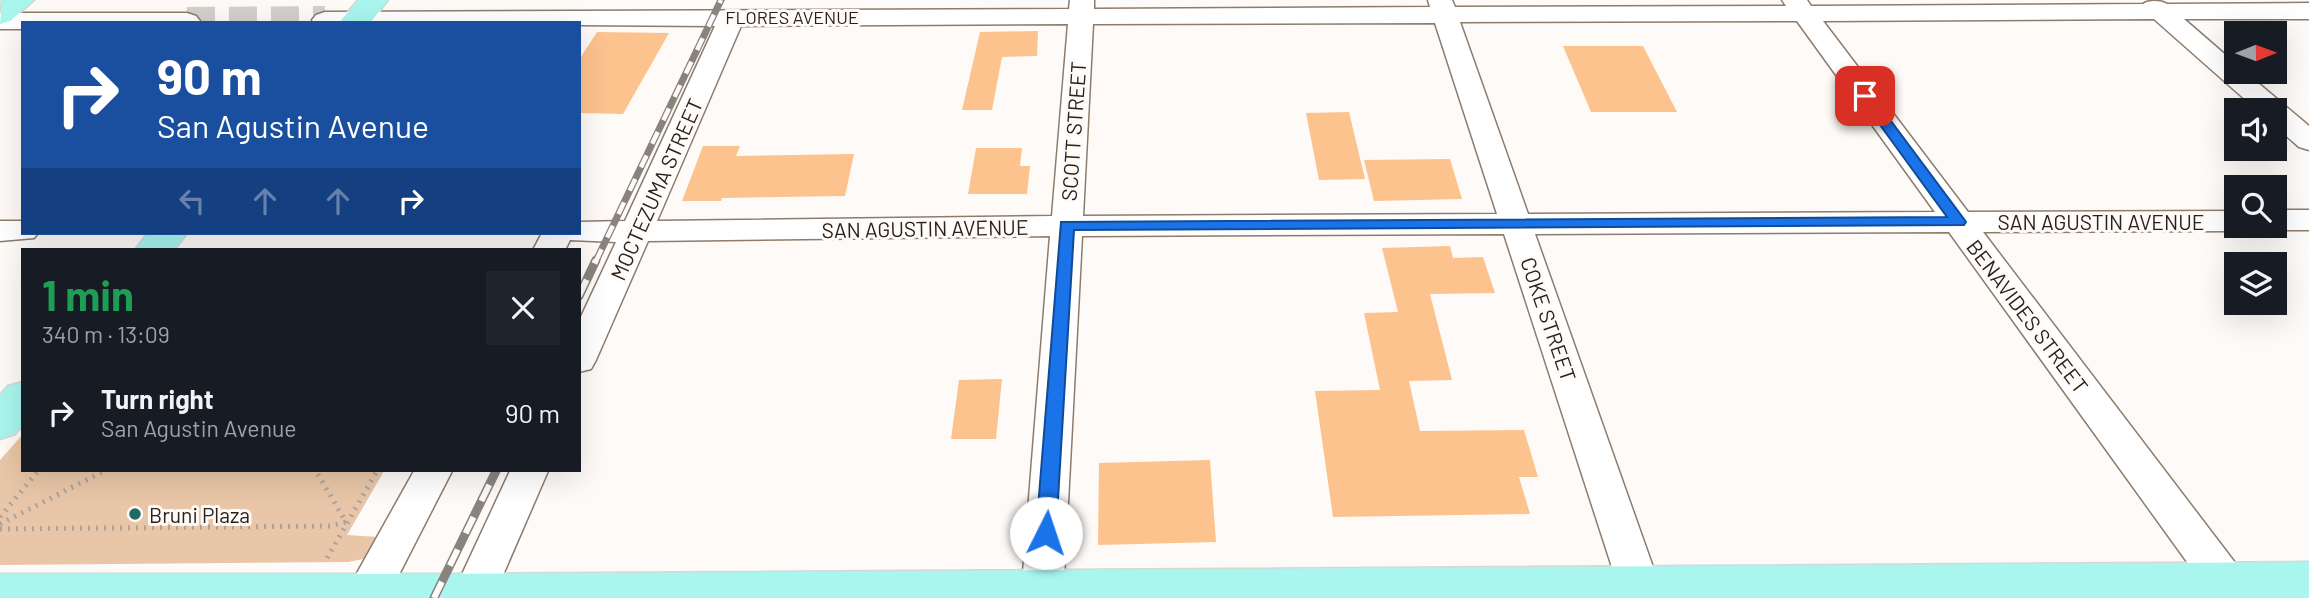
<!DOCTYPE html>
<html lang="en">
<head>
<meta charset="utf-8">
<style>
	body { margin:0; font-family:Barlow,sans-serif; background:#20242c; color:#f1f3f6; height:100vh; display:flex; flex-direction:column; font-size:26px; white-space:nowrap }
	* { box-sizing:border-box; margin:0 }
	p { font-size:23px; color:#9ea1a6 }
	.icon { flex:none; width:38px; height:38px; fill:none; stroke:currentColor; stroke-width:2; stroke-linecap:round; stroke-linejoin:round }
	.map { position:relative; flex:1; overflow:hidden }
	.drawer { position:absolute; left:21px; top:248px; width:560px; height:224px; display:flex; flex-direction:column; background:#171b24; border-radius:0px; box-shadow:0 7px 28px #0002 }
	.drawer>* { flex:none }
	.hud { position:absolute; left:21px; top:21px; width:560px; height:214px; border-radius:0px; box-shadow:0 7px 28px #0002; background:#1a4fa0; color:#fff; overflow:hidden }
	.needle { width:46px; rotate:89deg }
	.fabs { position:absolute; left:2224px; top:21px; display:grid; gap:14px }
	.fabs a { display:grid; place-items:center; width:63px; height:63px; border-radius:0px; background:#171b24; box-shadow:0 7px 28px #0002; font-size:35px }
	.pin { position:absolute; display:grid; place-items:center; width:60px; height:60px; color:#fff; margin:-30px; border-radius:14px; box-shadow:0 4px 10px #0006 }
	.me { position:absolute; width:77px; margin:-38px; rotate:4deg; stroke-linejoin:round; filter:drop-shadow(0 0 5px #0008) }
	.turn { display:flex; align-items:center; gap:24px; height:147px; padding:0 21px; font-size:32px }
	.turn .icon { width:91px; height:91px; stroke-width:2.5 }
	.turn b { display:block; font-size:49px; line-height:60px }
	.lanes { display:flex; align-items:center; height:66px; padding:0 21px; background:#0003; justify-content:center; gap:35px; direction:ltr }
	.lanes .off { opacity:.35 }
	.round { display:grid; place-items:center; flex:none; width:74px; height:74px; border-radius:0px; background:#20242c }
	.summary { display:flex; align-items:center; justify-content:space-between; height:119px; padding:0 21px }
	h1 { font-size:42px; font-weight:700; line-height:52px; color:#1e9e55 }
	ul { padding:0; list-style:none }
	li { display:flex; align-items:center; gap:21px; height:91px; padding:0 21px }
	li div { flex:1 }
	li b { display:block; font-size:26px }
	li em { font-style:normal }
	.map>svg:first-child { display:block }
	.green { fill:#e9c6a7 }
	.building { fill:#fcc38e }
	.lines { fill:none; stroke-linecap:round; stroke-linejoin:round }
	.minor-tunnel { stroke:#d3cfcb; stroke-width:28; stroke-dasharray:28 14; stroke-linecap:butt }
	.minor-casing { stroke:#8d7c6c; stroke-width:3 }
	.major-casing { stroke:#d8d7d6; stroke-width:3 }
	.path { stroke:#a9a4a0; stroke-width:5; stroke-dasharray:2 6; stroke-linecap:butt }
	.minor { fill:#fff; fill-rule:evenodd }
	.major { fill:#a9f6ef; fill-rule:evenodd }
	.rail-far1-casing { stroke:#89837e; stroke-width:7 }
	.rail-casing { stroke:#89837e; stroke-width:9 }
	.rail-far1 { stroke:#fefaf7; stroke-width:4.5; stroke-dasharray:13; stroke-linecap:butt }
	.rail { stroke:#fefaf7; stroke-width:6; stroke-dasharray:18; stroke-linecap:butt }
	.route { fill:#1a73e8; stroke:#114b97; stroke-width:2 }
	.poi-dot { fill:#1f6a63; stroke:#fefaf7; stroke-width:2.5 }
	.labels { text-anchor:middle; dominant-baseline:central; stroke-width:6; stroke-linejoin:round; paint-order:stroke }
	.far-street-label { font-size:18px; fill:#29221c; stroke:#fefaf7 }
	.street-label { font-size:21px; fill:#29221c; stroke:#fefaf7 }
	.poi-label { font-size:21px; fill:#29221c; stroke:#fefaf7; text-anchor:start }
</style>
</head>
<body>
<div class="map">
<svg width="2309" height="598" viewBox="0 0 2309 598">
	<rect width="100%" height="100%" fill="#fefaf7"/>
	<!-- green -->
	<g class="green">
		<path d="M 210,248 L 515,249 L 530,250 L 183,250 Z"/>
		<path d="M 23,434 L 23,471 L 384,471 L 347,535 L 378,537 L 368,558 L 348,562 L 0,565 L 0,460 Z"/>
	</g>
	<!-- building -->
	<g class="building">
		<path d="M 1038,31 L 1037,56 L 1002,57 L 992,110 L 962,110 L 980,32 Z"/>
		<path d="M 597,32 L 669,33 L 623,114 L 579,113 L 579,60 Z"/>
		<path d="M 1563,46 L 1643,46 L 1677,112 L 1591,112 Z"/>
		<path d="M 1349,112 L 1365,179 L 1319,180 L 1306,113 Z"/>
		<path d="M 703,146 L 740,146 L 736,156 L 854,154 L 845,196 L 722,198 L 721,201 L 682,201 Z"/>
		<path d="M 976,148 L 1022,148 L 1020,166 L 1030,166 L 1027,194 L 968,194 Z"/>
		<path d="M 1450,159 L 1462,199 L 1374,201 L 1364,160 Z"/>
		<path d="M 1450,246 L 1453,258 L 1483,257 L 1495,293 L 1430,294 L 1452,380 L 1409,381 L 1420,431 L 1524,430 L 1538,477 L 1519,477 L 1530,514 L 1333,517 L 1315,391 L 1380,390 L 1364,313 L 1398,312 L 1382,248 Z"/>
		<path d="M 1002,379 L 996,439 L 951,439 L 959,380 Z"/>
		<path d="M 1210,460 L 1216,542 L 1098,545 L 1099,463 Z"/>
	</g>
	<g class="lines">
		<!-- minor-tunnel -->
		<path class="minor-tunnel" d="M 187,21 L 325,20"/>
		<defs>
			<g id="minor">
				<path d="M 1070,0 L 1094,0 L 1094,9 L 1430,7 L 1428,0 L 1452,0 L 1455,7 L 1786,6 L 1782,0 L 1807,0 L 1811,6 L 2143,4 C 2148,0 2161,0 2167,4 L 2309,3 L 2309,19 L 2184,19 L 2236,64 L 2236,72 L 2245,72 L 2309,126 L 2309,150 L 2299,147 L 2275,126 L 2275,110 L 2257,110 L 2154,19 L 1823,21 L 1968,212 L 2236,211 L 2236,226 L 2248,226 L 2236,231 L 1983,232 L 2252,585 L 2258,598 L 2213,598 L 1949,232 L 1535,234 L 1664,598 L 1622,598 L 1504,234 L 1082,236 L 1063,598 L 1021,598 L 1050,236 L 648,241 L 596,360 L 591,369 L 579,372 L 579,321 L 616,242 L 570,240 L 565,250 L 533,250 L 542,233 L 579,233 L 579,222 L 625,221 L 715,26 L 314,23 L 312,20 L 316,15 L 325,12 L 1069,9 ZM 1797,21 L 1935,212 L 1528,214 L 1460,22 ZM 1435,23 L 1497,214 L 1083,216 L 1093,24 ZM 1068,24 L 1052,216 L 657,221 L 741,26 Z"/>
				<path d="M 0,13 L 187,13 L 196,16 L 200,21 L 23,23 L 23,29 L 0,29 Z"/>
				<path d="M 2275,210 L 2309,210 L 2309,230 L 2275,230 L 2264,227 L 2275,226 Z"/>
				<path d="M 0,221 L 23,221 L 23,233 L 38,233 L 34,238 L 0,241 Z"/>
				<path d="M 414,471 L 452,471 L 387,598 L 348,598 L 346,595 L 352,582 Z"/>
				<path d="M 510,471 L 548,471 L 493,598 L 451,598 Z"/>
			</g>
			<g id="major">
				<path d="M 2,0 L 34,0 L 10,21 L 0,24 Z"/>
				<path d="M 358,0 L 388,0 L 370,23 L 339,23 Z"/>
				<path d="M 148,233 L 187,233 L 174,250 L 135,250 Z"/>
				<path d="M 23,382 L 23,425 L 15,434 L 0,439 L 0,395 L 8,386 Z"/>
				<path d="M 2309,562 L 2309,598 L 0,598 L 0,574 L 435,574 Z"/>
			</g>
		</defs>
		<!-- minor casing -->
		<use href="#minor" class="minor-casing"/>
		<!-- major casing -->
		<use href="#major" class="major-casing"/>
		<!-- path -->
		<g class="path">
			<path d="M 0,517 L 38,471"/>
			<path d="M 0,524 L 104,471"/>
			<path d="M 0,529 L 330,526 L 346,522 L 316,471"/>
			<path d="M 327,558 L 377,471"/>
		</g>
		<!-- minor -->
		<use href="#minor" class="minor"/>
		<!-- major -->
		<use href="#major" class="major"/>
		<defs>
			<path id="rail-far1" d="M 596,261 L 721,0"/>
			<g id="rail">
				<path d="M 579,296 L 596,260"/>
				<path d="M 434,598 L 496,471"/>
			</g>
		</defs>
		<!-- rail-far1 casing -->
		<use href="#rail-far1" class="rail-far1-casing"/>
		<!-- rail casing -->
		<use href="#rail" class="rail-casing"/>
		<!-- rail-far1 -->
		<use href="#rail-far1" class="rail-far1"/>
		<!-- rail -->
		<use href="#rail" class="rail"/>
	</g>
	<!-- route -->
	<path class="route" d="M 1865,92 L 1870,93 L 1964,219 L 1966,222 L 1964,225 L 1074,230 L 1056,533 L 1053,539 L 1046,541 L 1039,539 L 1036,533 L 1061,222 L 1947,217 L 1859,96 Z"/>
	<!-- markers -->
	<circle class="poi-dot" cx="135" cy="514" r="7"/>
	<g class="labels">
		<!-- far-street labels -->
		<g class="far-street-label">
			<text x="792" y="17">FLORES AVENUE</text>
		</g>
		<!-- street labels -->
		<g class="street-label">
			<text transform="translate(1073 131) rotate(-86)">SCOTT STREET</text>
			<text transform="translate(656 189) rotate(-66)">MOCTEZUMA STREET</text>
			<text x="2101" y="221">SAN AGUSTIN AVENUE</text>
			<text transform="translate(925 228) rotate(-1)">SAN AGUSTIN AVENUE</text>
			<text transform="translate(2028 316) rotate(53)">BENAVIDES STREET</text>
			<text transform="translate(1549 319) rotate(71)">COKE STREET</text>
		</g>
		<!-- poi labels -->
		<g class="poi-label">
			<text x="149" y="514">Bruni Plaza</text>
		</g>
	</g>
</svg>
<div class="fabs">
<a><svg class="needle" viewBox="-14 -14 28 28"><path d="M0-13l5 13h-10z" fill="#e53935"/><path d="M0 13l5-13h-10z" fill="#9ea1a6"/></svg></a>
<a><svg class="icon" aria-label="sound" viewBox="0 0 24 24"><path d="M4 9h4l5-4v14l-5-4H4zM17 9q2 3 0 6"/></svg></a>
<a><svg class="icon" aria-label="search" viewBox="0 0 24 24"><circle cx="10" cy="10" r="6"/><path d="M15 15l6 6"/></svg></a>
<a><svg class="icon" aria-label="layers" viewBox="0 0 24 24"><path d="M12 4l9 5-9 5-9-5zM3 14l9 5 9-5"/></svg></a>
</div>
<div class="pin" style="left:1865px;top:96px;background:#d93025"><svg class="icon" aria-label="arrive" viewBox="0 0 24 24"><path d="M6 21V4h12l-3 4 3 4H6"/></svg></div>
<svg class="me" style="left:1046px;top:533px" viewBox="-20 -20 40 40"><circle r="19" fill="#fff"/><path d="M0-13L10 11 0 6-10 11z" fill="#1a73e8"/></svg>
<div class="hud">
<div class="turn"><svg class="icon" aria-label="right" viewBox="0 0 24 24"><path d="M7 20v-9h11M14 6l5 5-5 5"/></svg><div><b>90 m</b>San Agustin Avenue</div></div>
<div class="lanes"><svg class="icon off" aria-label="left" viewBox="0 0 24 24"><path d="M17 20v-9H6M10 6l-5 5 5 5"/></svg><svg class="icon off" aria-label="ahead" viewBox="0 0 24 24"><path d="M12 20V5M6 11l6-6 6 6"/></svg><svg class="icon off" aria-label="ahead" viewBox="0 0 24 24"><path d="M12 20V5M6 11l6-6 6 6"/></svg><svg class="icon" aria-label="right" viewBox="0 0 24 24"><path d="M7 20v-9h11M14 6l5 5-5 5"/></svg></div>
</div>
<section class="drawer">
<div class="summary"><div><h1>1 min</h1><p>340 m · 13:09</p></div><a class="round"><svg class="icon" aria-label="close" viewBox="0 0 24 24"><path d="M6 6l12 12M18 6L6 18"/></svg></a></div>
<ul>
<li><svg class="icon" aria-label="right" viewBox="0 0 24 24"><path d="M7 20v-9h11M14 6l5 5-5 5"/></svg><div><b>Turn right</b><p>San Agustin Avenue</p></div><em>90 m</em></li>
</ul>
</section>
</div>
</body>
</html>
